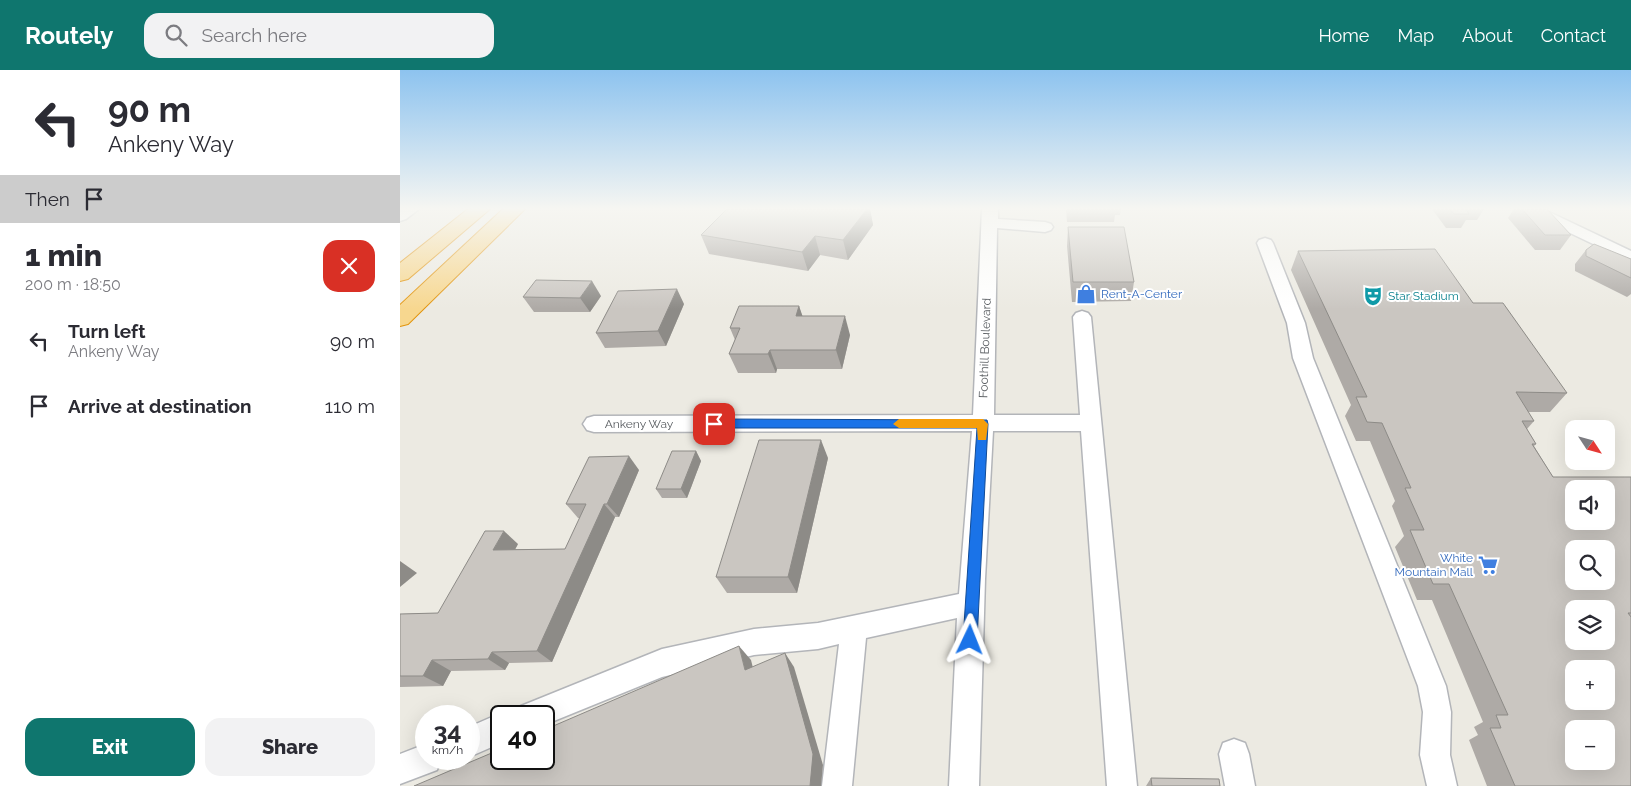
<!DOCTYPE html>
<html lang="en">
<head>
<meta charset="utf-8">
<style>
	body { margin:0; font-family:Raleway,sans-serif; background:#f2f2f3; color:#2b2b33; height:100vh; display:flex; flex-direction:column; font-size:19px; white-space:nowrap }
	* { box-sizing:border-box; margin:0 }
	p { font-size:16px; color:#7c7c81 }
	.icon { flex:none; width:28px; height:28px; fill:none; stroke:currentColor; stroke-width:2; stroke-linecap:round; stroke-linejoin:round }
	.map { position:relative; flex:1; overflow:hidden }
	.drawer { display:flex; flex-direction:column; background:#fff; width:400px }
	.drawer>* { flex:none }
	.guide { background:#fff; color:#2b2b33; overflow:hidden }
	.needle { width:32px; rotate:126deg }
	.tools { position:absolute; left:1165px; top:350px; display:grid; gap:10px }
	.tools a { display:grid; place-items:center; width:50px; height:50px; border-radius:10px; background:#fff; box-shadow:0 5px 20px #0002; font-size:25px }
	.speed { position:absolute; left:15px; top:635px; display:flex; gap:10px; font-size:25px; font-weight:700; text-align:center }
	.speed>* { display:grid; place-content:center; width:65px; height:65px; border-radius:50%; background:#fff; box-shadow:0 5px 20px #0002; line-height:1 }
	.speed small { font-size:12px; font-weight:400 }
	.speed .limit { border:2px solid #111; border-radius:8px; background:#fff; color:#111 }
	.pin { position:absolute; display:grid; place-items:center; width:42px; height:42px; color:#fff; margin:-21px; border-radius:10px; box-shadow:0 2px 8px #0006 }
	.me { position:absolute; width:55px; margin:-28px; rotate:2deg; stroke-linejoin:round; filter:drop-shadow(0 0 4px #0008) }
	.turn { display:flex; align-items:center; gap:18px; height:105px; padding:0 25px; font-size:22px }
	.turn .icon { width:65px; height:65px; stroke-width:2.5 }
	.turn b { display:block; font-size:35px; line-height:42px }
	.then { display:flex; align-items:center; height:48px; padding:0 25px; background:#0003; gap:10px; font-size:19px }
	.round { display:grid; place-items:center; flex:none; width:52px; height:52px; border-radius:15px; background:#f2f2f3 }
	.overview { display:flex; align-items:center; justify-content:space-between; height:85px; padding:0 25px }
	h1 { font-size:30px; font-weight:800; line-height:38px }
	.action { display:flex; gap:10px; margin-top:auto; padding:10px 25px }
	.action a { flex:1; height:58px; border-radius:15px; background:#0f766e; color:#fff; font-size:20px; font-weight:800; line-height:58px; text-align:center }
	.action a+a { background:#f2f2f3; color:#2b2b33 }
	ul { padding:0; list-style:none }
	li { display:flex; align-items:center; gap:15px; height:65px; padding:0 25px }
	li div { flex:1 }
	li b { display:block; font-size:19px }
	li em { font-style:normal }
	header { display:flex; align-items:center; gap:30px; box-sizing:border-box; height:70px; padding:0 25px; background:#0f766e; color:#fff }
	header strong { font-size:24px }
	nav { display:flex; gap:28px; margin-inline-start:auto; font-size:18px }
	.search { width:350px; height:45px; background:#f2f2f3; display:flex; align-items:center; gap:12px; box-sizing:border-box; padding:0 18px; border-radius:15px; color:#7c7c81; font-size:19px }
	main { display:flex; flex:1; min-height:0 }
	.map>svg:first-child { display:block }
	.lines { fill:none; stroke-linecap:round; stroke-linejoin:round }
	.minor-casing { stroke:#b3b5b9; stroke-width:3 }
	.highway-casing { stroke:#e2940c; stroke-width:2 }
	.minor { fill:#fff; fill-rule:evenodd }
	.highway { fill:#f7d78f; fill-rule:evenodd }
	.wall { fill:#aeaaa6 }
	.shaded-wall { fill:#8d8b87 }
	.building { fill:#cac6c1; stroke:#8d8b87; fill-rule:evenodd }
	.route { fill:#1a73e8; stroke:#114b97 }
	.slow { fill:#f59e0b }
	.labels { text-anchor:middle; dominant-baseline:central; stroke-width:4; stroke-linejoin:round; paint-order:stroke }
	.shop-label { font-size:12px; fill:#366cbe; stroke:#fff; text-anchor:start }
	.culture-label { font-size:12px; fill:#0d838f; stroke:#fff; text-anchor:start }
	.street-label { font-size:12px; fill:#5a5e62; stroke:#fff }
</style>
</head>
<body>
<header>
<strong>Routely</strong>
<div class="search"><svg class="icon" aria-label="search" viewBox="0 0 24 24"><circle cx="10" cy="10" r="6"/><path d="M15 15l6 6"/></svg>Search here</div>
<nav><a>Home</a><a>Map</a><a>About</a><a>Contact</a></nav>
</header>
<main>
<section class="drawer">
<div class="guide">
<div class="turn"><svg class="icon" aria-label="left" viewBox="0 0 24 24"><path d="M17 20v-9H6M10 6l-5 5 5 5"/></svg><div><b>90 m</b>Ankeny Way</div></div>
<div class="then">Then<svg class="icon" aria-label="arrive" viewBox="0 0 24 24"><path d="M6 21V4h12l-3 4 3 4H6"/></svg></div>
</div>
<div class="overview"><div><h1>1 min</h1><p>200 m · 18:50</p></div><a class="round" style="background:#d93025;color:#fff"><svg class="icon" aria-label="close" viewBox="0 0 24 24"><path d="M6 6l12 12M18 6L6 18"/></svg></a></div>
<ul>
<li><svg class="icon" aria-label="left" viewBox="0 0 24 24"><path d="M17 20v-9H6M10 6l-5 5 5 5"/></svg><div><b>Turn left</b><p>Ankeny Way</p></div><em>90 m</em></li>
<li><svg class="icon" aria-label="arrive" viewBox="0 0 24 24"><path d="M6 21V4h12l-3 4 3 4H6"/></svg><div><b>Arrive at destination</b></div><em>110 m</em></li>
</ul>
<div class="action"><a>Exit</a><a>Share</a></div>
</section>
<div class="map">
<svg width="1231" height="716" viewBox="0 0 1231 716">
	<rect width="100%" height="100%" fill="#eceae2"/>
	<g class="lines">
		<defs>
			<g id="minor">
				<path d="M 0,139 L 19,139 L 6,149 L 0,151 Z"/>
				<path d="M 582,139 L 598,139 L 598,149 L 645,152 L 651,154 L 653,157 L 651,160 L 645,162 L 597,158 L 594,345 L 680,345 L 673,247 L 676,243 L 682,241 L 688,243 L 691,247 L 737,716 L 707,716 L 681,361 L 593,361 L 585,509 L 579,716 L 549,716 L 557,548 L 466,568 L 452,716 L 422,716 L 439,574 L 418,579 L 354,585 L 262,607 L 144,655 L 144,646 L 117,646 L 121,636 L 262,579 L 354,559 L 418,553 L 559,524 L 572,361 L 194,362 L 187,360 L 183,354 L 187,348 L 194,346 L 573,345 Z"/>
				<path d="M 1123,139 L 1143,139 L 1231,181 L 1231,192 L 1126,142 Z"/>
				<path d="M 865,168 L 871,170 L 873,173 L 905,253 L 913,288 L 1046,616 L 1051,642 L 1050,685 L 1057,716 L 1027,716 L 1020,685 L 1023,642 L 1018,616 L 893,288 L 887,253 L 857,173 L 859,170 Z"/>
				<path d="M 101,643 L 108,646 L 101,646 L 101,673 L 69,687 L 69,657 Z"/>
				<path d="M 834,669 L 845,673 L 849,684 L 855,716 L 825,716 L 819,684 L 823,673 Z"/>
				<path d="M 26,674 L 26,689 L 41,689 L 37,700 L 0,714 L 0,684 Z"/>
			</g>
			<g id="highway">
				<path d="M 68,139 L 90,139 L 8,209 L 0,211 L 0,193 Z"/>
				<path d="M 103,139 L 125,139 L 8,254 L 0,256 L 0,235 Z"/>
			</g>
		</defs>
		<!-- minor casing -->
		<use href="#minor" class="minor-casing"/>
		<!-- highway casing -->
		<use href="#highway" class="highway-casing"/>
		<!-- minor -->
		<use href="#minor" class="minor"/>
		<!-- highway -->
		<use href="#highway" class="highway"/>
	</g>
	<!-- wall -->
	<g class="wall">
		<path d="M 327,139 L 470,139 L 473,155 L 448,190 L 420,185 L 408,201 L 309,184 L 301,165 Z"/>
		<path d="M 666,139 L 721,139 L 720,145 L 715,145 L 714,152 L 667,152 Z"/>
		<path d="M 1032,139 L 1084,139 L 1077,150 L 1066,150 L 1061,158 L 1046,158 Z"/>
		<path d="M 1114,139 L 1147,139 L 1171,165 L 1160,180 L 1135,180 L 1108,148 Z"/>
		<path d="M 668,157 L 734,212 L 731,231 L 672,232 L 667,176 Z"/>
		<path d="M 1186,180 L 1231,189 L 1231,224 L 1227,227 L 1175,201 L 1175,194 Z"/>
		<path d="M 898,181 L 1073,233 L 1167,323 L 1150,342 L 1128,342 L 1134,351 L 1127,359 L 1136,374 L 1134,376 L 1153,407 L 1231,407 L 1231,716 L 1087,716 L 1069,670 L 1078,665 L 1074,657 L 1083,652 L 1032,530 L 1017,530 L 995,477 L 1004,466 L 992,436 L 995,431 L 970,371 L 956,371 L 945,346 L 951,335 L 891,200 Z"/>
		<path d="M 201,226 L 190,242 L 134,242 L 123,227 Z"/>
		<path d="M 284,234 L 266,276 L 205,278 L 196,263 Z"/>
		<path d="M 399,236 L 402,246 L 450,265 L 442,299 L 377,299 L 376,303 L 338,303 L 329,284 L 335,270 L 330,258 Z"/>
		<path d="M 296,381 L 301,391 L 287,428 L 262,428 L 256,419 Z"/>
		<path d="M 428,388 L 397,523 L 327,523 L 316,507 Z"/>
		<path d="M 239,400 L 219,447 L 215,447 L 152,592 L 109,593 L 105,600 L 51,601 L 43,616 L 0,617 L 0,544 L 38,543 L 118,474 L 115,479 L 165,479 L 180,448 L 178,448 L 166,434 Z"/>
		<path d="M 751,708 L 820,716 L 746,716 Z"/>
	</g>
	<!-- shaded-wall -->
	<g class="shaded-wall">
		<path d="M 467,139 L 470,139 L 473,155 L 448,190 L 443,170 Z"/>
		<path d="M 415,166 L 420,185 L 408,201 L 402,182 Z"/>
		<path d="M 192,211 L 201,226 L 190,242 L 180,228 Z"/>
		<path d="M 277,219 L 284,234 L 266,276 L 258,261 Z"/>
		<path d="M 399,236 L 406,256 L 396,246 Z"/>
		<path d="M 445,246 L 450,265 L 442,299 L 436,280 Z"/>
		<path d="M 370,280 L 377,299 L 376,303 L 368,284 Z"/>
		<path d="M 421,370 L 428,388 L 397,523 L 388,507 Z"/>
		<path d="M 296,381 L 301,391 L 287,428 L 281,419 Z"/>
		<path d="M 229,386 L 239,400 L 219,447 L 207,434 Z"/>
		<path d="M 204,434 L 215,447 L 152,592 L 137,581 Z"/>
		<path d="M 104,461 L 118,474 L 108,493 L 93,480 Z"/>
		<path d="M 0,491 L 17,503 L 0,517 Z"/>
		<path d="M 339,576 L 351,590 L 357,614 L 345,600 Z"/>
		<path d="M 92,582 L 109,593 L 105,600 L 88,589 Z"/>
		<path d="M 385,583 L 394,597 L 423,695 L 421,716 L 410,716 Z"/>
		<path d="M 32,590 L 51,601 L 43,616 L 23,606 Z"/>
	</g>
	<!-- building -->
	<g class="building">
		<path d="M 327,139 L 467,139 L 443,170 L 415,166 L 402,182 L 301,165 Z"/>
		<path d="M 1050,139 L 1066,139 L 1069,144 L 1054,144 Z"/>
		<path d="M 1122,139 L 1147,139 L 1171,165 L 1145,165 Z"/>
		<path d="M 668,157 L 724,157 L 734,212 L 673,212 Z"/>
		<path d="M 1194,174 L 1231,189 L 1231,208 L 1186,186 L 1186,180 Z"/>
		<path d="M 1035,179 L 1073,233 L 1103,233 L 1167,323 L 1116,322 L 1134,351 L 1122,351 L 1136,374 L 1132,374 L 1153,407 L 1231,407 L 1231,543 L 1228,543 L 1231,547 L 1231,716 L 1115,716 L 1090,658 L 1101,658 L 1096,645 L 1108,645 L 1049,514 L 1033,514 L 1010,460 L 1024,460 L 1005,418 L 1011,418 L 982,353 L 967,352 L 956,327 L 967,327 L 898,181 ZM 1174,419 L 1206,419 L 1206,451 L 1174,451 ZM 1174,479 L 1206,479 L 1206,511 L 1174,511 ZM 1174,539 L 1206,539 L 1206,571 L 1174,571 ZM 1174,599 L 1206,599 L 1206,631 L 1174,631 ZM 1174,659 L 1206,659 L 1206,691 L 1174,691 Z"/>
		<path d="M 136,210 L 192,211 L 180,228 L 123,227 Z"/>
		<path d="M 277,219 L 258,261 L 196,263 L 218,221 Z"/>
		<path d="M 339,236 L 399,236 L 396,246 L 445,246 L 436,280 L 370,280 L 368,284 L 329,284 L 340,258 L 330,258 Z"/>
		<path d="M 359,370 L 421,370 L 388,507 L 316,507 Z"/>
		<path d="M 272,381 L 296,381 L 281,419 L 256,419 Z"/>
		<path d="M 229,386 L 207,434 L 204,434 L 137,581 L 92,582 L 88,589 L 32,590 L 23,606 L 0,606 L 0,544 L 38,543 L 85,461 L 104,461 L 93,480 L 165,479 L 186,434 L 166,434 L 189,387 Z"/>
		<path d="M 339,576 L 345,600 L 385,583 L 413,684 L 410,716 L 14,716 L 101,679 L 101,689 L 144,689 L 144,660 Z"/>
		<path d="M 751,708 L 819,709 L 820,716 L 752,716 Z"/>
	</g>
	<!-- sky -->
	<linearGradient id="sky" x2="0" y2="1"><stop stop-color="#8dc3ef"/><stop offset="0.58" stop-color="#f6f6f2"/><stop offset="1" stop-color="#f6f6f2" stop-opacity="0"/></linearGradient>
	<rect width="1231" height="239" fill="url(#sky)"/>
	<!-- route -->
	<path class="route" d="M 314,349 L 587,350 L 588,354 L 577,570 L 575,575 L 570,577 L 565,575 L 563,570 L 577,358 L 314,358 L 308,354 Z"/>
	<!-- slow -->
	<path class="slow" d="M 499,349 L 583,349 L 588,354 L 586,370 L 578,370 L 577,358 L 499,358 L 493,354 Z"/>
	<!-- icons -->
	<defs>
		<symbol id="shop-bare" viewBox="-9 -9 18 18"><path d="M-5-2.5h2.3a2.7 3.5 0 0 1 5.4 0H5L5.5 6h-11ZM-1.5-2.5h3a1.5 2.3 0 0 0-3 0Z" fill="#3f7fe0" stroke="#fff" stroke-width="2.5" paint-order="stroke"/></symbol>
		<symbol id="theatre-bare" viewBox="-9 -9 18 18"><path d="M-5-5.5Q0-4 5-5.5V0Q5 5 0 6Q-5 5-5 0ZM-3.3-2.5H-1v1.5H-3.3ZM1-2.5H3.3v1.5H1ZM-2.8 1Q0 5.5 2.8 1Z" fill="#0f9aa8" stroke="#fff" stroke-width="2.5" paint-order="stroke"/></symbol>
		<symbol id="supermarket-bare" viewBox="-9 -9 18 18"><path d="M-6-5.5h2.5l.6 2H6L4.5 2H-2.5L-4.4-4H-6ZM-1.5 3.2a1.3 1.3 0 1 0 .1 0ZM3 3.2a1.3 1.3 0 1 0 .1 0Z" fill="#3f7fe0" stroke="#fff" stroke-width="2.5" paint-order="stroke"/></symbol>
	</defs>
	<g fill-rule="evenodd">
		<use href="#shop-bare" x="672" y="210" width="28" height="28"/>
		<use href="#theatre-bare" x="959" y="212" width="28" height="28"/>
		<use href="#supermarket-bare" x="1074" y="481" width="28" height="28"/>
	</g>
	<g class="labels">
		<!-- shop labels -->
		<g class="shop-label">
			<text x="701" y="224">Rent-A-Center</text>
			<text x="1073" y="488" text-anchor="end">White<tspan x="1073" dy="14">Mountain Mall</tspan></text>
		</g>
		<!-- culture labels -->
		<g class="culture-label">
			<text x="988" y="226">Star Stadium</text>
		</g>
		<!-- street labels -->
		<g class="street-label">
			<text transform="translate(585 278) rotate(-88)">Foothill Boulevard</text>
			<text x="239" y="354">Ankeny Way</text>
		</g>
	</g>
</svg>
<div class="tools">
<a><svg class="needle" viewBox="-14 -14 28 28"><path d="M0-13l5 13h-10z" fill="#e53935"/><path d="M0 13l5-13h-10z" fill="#7c7c81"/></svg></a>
<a><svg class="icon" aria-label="sound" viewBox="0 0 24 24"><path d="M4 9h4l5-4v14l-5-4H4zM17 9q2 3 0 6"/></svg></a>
<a><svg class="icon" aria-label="search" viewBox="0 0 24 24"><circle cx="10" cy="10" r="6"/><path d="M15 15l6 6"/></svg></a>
<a><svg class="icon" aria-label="layers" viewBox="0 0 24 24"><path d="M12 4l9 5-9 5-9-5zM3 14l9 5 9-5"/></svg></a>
<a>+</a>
<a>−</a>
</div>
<div class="speed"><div>34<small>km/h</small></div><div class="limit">40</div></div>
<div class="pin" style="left:314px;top:354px;background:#d93025"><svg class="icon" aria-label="arrive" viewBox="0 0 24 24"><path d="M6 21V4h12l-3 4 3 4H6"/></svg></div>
<svg class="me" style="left:570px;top:570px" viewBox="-20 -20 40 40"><path d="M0-17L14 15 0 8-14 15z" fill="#1a73e8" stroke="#fff" stroke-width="4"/></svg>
</div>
</main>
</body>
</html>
